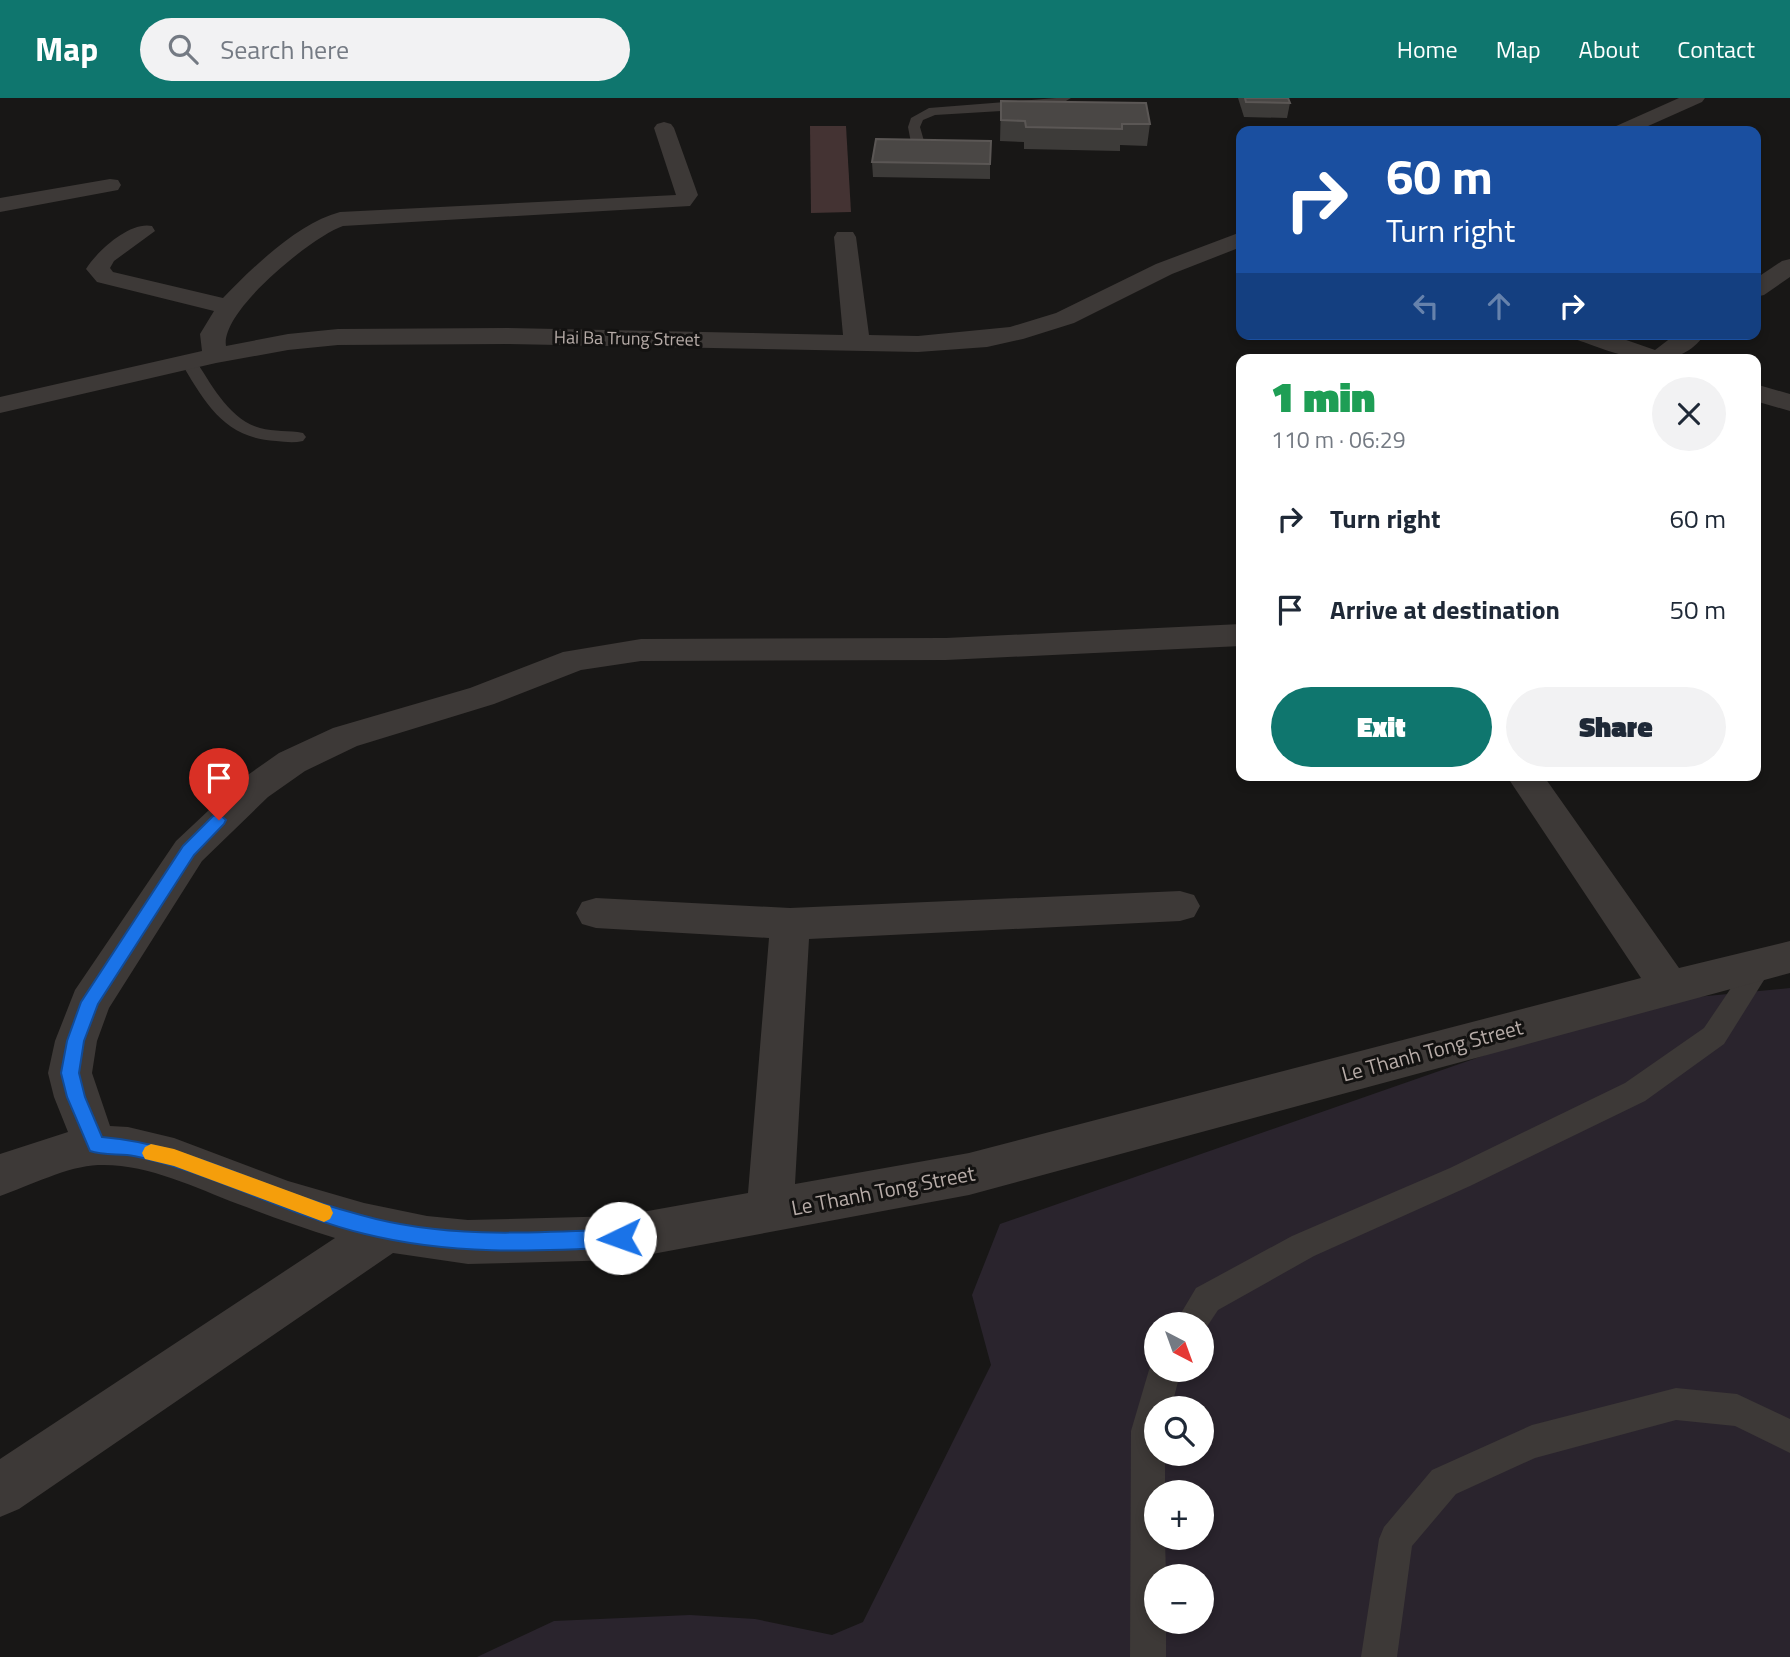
<!DOCTYPE html>
<html lang="en">
<head>
<meta charset="utf-8">
<style>
	body { margin:0; font-family:"Titillium Web",sans-serif; background:#f2f2f3; color:#1f2937; height:100vh; display:flex; flex-direction:column; font-size:26px; white-space:nowrap }
	* { box-sizing:border-box; margin:0 }
	p { font-size:23px; color:#747a83 }
	.icon { flex:none; width:38px; height:38px; fill:none; stroke:currentColor; stroke-width:2; stroke-linecap:round; stroke-linejoin:round }
	.map { position:relative; flex:1; overflow:hidden }
	.details { position:absolute; left:1236px; top:256px; width:525px; height:427px; display:flex; flex-direction:column; background:#fff; border-radius:14px; box-shadow:0 4px 10px #0003 }
	.details>* { flex:none }
	.guide { position:absolute; left:1236px; top:28px; width:525px; height:214px; border-radius:14px; box-shadow:0 4px 10px #0003; background:#1a4fa0; color:#fff; overflow:hidden }
	.needle { width:46px; rotate:139deg }
	.fabs { position:absolute; left:1144px; top:1214px; display:grid; gap:14px }
	.fabs a { display:grid; place-items:center; width:70px; height:70px; border-radius:50%; background:#fff; box-shadow:0 4px 10px #0003; font-size:35px }
	.pin { position:absolute; display:grid; place-items:center; width:60px; height:60px; color:#fff; margin:-72px -30px; border-radius:50% 50% 50% 0; rotate:-45deg; box-shadow:0 0 7px #0007 }
	.pin .icon { rotate:45deg }
	.me { position:absolute; width:77px; margin:-38px; rotate:267deg; stroke-linejoin:round; filter:drop-shadow(0 0 5px #0008) }
	.turn { display:flex; align-items:center; gap:24px; height:147px; padding:0 35px; font-size:32px }
	.turn .icon { width:91px; height:91px; stroke-width:2.5 }
	.turn b { display:block; font-size:49px; line-height:60px }
	.lanes { display:flex; align-items:center; height:66px; padding:0 35px; background:#0003; justify-content:center; gap:35px; direction:ltr }
	.lanes .off { opacity:.35 }
	.round { display:grid; place-items:center; flex:none; width:74px; height:74px; border-radius:37px; background:#f2f2f3 }
	.head { display:flex; align-items:center; justify-content:space-between; height:119px; padding:0 35px }
	h1 { font-size:42px; font-weight:800; line-height:52px; color:#1e9e55 }
	.action { display:flex; gap:14px; margin-top:auto; padding:14px 35px }
	.action a { flex:1; height:80px; border-radius:42px; background:#0f766e; color:#fff; font-size:28px; font-weight:800; line-height:80px; text-align:center }
	.action a+a { background:#f2f2f3; color:#1f2937 }
	ul { padding:0; list-style:none }
	li { display:flex; align-items:center; gap:21px; height:91px; padding:0 35px }
	li div { flex:1 }
	li b { display:block; font-size:26px }
	li em { font-style:normal }
	header { display:flex; align-items:center; gap:42px; box-sizing:border-box; height:98px; padding:0 35px; background:#0f766e; color:#fff }
	header strong { font-size:33px }
	nav { display:flex; gap:38px; margin-inline-start:auto; font-size:24px }
	.search { width:490px; height:63px; background:#f2f2f3; display:flex; align-items:center; gap:18px; box-sizing:border-box; padding:0 24px; border-radius:38px; color:#747a83; font-size:26px }
	.map>svg:first-child { display:block }
	.green { fill:#2a242d; fill-rule:evenodd }
	.water { fill:#433 }
	.lines { fill:none; stroke-linecap:round; stroke-linejoin:round }
	.lane { fill:#3d3937; fill-rule:evenodd }
	.street { fill:#3d3937; fill-rule:evenodd }
	.wall { fill:#3d3b39 }
	.building { fill:#4a4745; stroke:#5b5755; stroke-width:2 }
	.route { fill:#1a73e8; stroke:#114b97; stroke-width:2 }
	.slow { fill:#f59e0b }
	.labels { text-anchor:middle; dominant-baseline:central; stroke-width:6; stroke-linejoin:round; paint-order:stroke }
	.far-street-label { font-size:18px; fill:#b7aca8; stroke:#131211 }
	.street-label { font-size:21px; fill:#b7aca8; stroke:#131211 }
</style>
</head>
<body>
<header>
<strong>Map</strong>
<div class="search"><svg class="icon" aria-label="search" viewBox="0 0 24 24"><circle cx="10" cy="10" r="6"/><path d="M15 15l6 6"/></svg>Search here</div>
<nav><a>Home</a><a>Map</a><a>About</a><a>Contact</a></nav>
</header>
<div class="map">
<svg width="1790" height="1559" viewBox="0 0 1790 1559">
	<rect width="100%" height="100%" fill="#181716"/>
	<!-- green -->
	<path class="green" d="M 1790,890 L 1790,1559 L 477,1559 L 554,1523 L 690,1517 L 755,1521 L 832,1537 L 863,1524 L 991,1267 L 972,1197 L 1000,1126 L 1634,905 ZM 1157,1227 L 1202,1227 L 1202,1272 L 1157,1272 ZM 1157,1311 L 1202,1311 L 1202,1356 L 1157,1356 ZM 1157,1395 L 1202,1395 L 1202,1440 L 1157,1440 ZM 1157,1479 L 1202,1479 L 1202,1524 L 1157,1524 Z"/>
	<!-- water -->
	<path class="water" d="M 810,28 L 846,28 L 851,114 L 811,115 Z"/>
	<g class="lines">
		<!-- lane -->
		<g class="lane">
			<path d="M 1056,0 L 1071,0 L 1054,10 L 935,17 L 923,22 L 920,29 L 926,50 L 919,54 L 912,50 L 908,29 L 911,20 L 929,10 Z"/>
			<path d="M 188,258 L 194,260 C 211,285 228,321 260,330 C 274,334 289,332 303,335 L 306,339 L 303,343 C 294,345 285,344 276,343 C 223,340 205,304 180,263 Z"/>
			<path d="M 1761,856 L 1770,859 L 1774,866 L 1724,946 L 1645,1003 L 1470,1088 L 1314,1158 L 1218,1212 L 1202,1236 L 1202,1227 L 1174,1227 L 1196,1190 L 1292,1138 L 1450,1070 L 1625,985 L 1704,930 L 1752,859 Z"/>
			<path d="M 1157,1259 L 1157,1272 L 1181,1272 L 1171,1311 L 1157,1311 L 1157,1356 L 1165,1356 L 1165,1395 L 1157,1395 L 1157,1440 L 1165,1440 L 1166,1479 L 1157,1479 L 1157,1524 L 1166,1524 L 1166,1559 L 1130,1559 L 1131,1333 L 1149,1272 Z"/>
			<path d="M 1676,1290 L 1737,1296 L 1790,1321 L 1790,1355 L 1735,1328 L 1676,1322 L 1535,1360 L 1456,1396 L 1412,1448 L 1397,1559 L 1361,1559 L 1379,1441 L 1384,1429 L 1432,1372 L 1532,1327 Z"/>
		</g>
		<!-- street -->
		<g class="street">
			<path d="M 1679,0 L 1705,0 L 1702,4 L 1637,33 L 1611,33 L 1614,29 Z"/>
			<path d="M 664,24 L 671,26 L 674,30 L 698,97 L 690,108 L 343,128 C 313,138 220,213 226,248 L 288,236 L 338,231 L 506,230 L 843,237 L 834,139 L 837,134 L 853,134 L 856,139 L 869,237 L 918,238 L 1010,229 L 1056,215 L 1156,166 L 1241,134 L 1241,149 L 1172,176 L 1074,225 L 1023,241 L 987,249 L 918,254 L 506,246 L 338,247 L 288,252 L 216,265 L 0,315 L 0,299 L 202,253 L 200,236 L 214,213 L 97,184 L 86,171 C 97,153 130,123 152,128 L 155,133 L 114,163 L 110,170 L 113,174 L 223,200 C 253,169 298,125 340,114 L 676,97 L 654,30 L 657,26 Z"/>
			<path d="M 110,81 L 118,82 L 121,87 L 118,92 L 0,114 L 0,100 Z"/>
			<path d="M 1790,161 L 1790,179 L 1764,197 L 1755,199 L 1755,181 L 1782,163 Z"/>
			<path d="M 1572,236 L 1609,236 L 1655,252 L 1676,236 L 1705,236 C 1674,281 1616,256 1575,241 Z"/>
			<path d="M 1755,286 L 1790,296 L 1790,313 L 1755,303 Z"/>
			<path d="M 1241,526 L 1241,548 L 946,562 L 641,563 L 581,572 L 494,606 L 357,648 L 305,673 L 268,699 L 202,763 L 109,910 L 97,943 L 92,975 L 110,1028 L 128,1029 L 174,1040 L 288,1083 L 364,1105 L 427,1118 L 468,1122 L 620,1118 L 748,1095 L 769,840 L 596,830 L 582,826 L 576,815 L 582,804 L 596,800 L 790,810 L 1180,793 L 1194,797 L 1200,808 L 1194,819 L 1180,823 L 809,841 L 795,1086 L 969,1055 L 1641,880 L 1506,677 L 1543,677 L 1679,870 L 1790,843 L 1790,875 L 969,1097 L 620,1162 L 468,1166 L 393,1155 L 19,1411 L 0,1419 L 0,1361 L 335,1140 C 302,1130 270,1118 238,1106 C 194,1089 146,1065 98,1067 C 68,1068 29,1088 0,1098 L 0,1056 L 68,1034 L 54,999 L 48,975 L 55,943 L 75,892 L 176,743 L 242,681 L 279,655 L 333,630 L 470,590 L 563,554 L 641,541 L 946,540 Z"/>
		</g>
	</g>
	<!-- wall -->
	<g class="wall">
		<path d="M 1238,0 L 1288,0 L 1290,5 L 1287,20 L 1244,19 Z"/>
		<path d="M 1001,3 L 1150,26 L 1147,48 L 1120,47 L 1120,53 L 1024,51 L 1024,44 L 1000,43 Z"/>
		<path d="M 872,64 L 990,66 L 990,81 L 873,79 Z"/>
	</g>
	<!-- building -->
	<g class="building">
		<path d="M 1245,0 L 1288,0 L 1290,5 L 1246,4 Z"/>
		<path d="M 1001,3 L 1146,5 L 1150,26 L 1122,26 L 1122,31 L 1026,29 L 1025,23 L 1001,22 Z"/>
		<path d="M 876,41 L 991,43 L 990,66 L 872,64 Z"/>
	</g>
	<!-- route -->
	<path class="route" d="M 219,716 L 226,722 L 224,726 L 194,757 L 98,906 L 84,943 L 79,975 L 85,999 L 102,1039 C 167,1044 225,1071 285,1093 C 309,1102 335,1110 361,1117 C 445,1141 533,1135 620,1131 L 627,1133 L 629,1140 L 627,1146 L 620,1149 C 533,1154 450,1157 365,1136 C 299,1120 238,1088 173,1068 C 159,1064 142,1059 127,1057 C 114,1056 101,1057 90,1053 L 67,999 L 61,975 L 67,943 L 81,904 L 183,748 L 213,718 Z"/>
	<!-- slow -->
	<path class="slow" d="M 151,1046 L 174,1051 L 324,1106 L 330,1108 L 333,1115 L 330,1121 L 324,1124 L 174,1068 L 145,1061 L 142,1055 L 145,1049 Z"/>
	<g class="labels">
		<!-- far-street labels -->
		<g class="far-street-label">
			<text transform="translate(627 240) rotate(1)">Hai Ba Trung Street</text>
		</g>
		<!-- street labels -->
		<g class="street-label">
			<text transform="translate(1432 952) rotate(-15)">Le Thanh Tong Street</text>
			<text transform="translate(883 1092) rotate(-11)">Le Thanh Tong Street</text>
		</g>
	</g>
</svg>
<div class="fabs">
<a><svg class="needle" viewBox="-14 -14 28 28"><path d="M0-13l5 13h-10z" fill="#e53935"/><path d="M0 13l5-13h-10z" fill="#747a83"/></svg></a>
<a><svg class="icon" aria-label="search" viewBox="0 0 24 24"><circle cx="10" cy="10" r="6"/><path d="M15 15l6 6"/></svg></a>
<a>+</a>
<a>−</a>
</div>
<div class="pin" style="left:219px;top:722px;background:#d93025"><svg class="icon" aria-label="arrive" viewBox="0 0 24 24"><path d="M6 21V4h12l-3 4 3 4H6"/></svg></div>
<svg class="me" style="left:620px;top:1140px" viewBox="-20 -20 40 40"><circle r="19" fill="#fff"/><path d="M0-13L10 11 0 6-10 11z" fill="#1a73e8"/></svg>
<div class="guide">
<div class="turn"><svg class="icon" aria-label="right" viewBox="0 0 24 24"><path d="M7 20v-9h11M14 6l5 5-5 5"/></svg><div><b>60 m</b>Turn right</div></div>
<div class="lanes"><svg class="icon off" aria-label="left" viewBox="0 0 24 24"><path d="M17 20v-9H6M10 6l-5 5 5 5"/></svg><svg class="icon off" aria-label="ahead" viewBox="0 0 24 24"><path d="M12 20V5M6 11l6-6 6 6"/></svg><svg class="icon" aria-label="right" viewBox="0 0 24 24"><path d="M7 20v-9h11M14 6l5 5-5 5"/></svg></div>
</div>
<section class="details">
<div class="head"><div><h1>1 min</h1><p>110 m · 06:29</p></div><a class="round"><svg class="icon" aria-label="close" viewBox="0 0 24 24"><path d="M6 6l12 12M18 6L6 18"/></svg></a></div>
<ul>
<li><svg class="icon" aria-label="right" viewBox="0 0 24 24"><path d="M7 20v-9h11M14 6l5 5-5 5"/></svg><div><b>Turn right</b></div><em>60 m</em></li>
<li><svg class="icon" aria-label="arrive" viewBox="0 0 24 24"><path d="M6 21V4h12l-3 4 3 4H6"/></svg><div><b>Arrive at destination</b></div><em>50 m</em></li>
</ul>
<div class="action"><a>Exit</a><a>Share</a></div>
</section>
</div>
</body>
</html>
